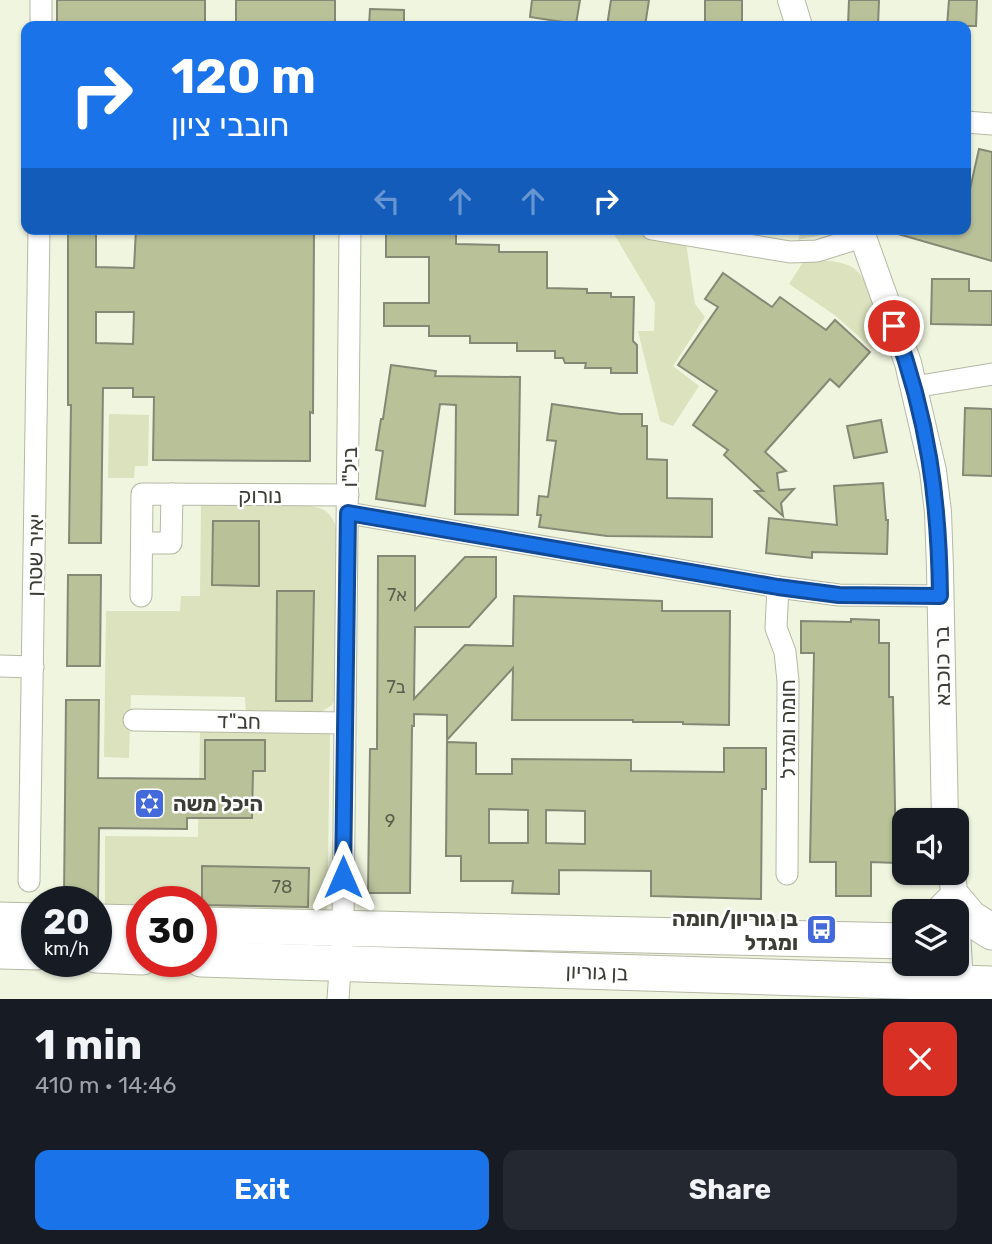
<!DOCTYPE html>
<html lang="en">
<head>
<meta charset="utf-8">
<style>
	body { margin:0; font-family:Rubik,Heebo,sans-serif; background:#242831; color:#f1f3f6; height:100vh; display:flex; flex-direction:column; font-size:26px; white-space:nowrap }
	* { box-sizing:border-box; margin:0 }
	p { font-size:23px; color:#9ea1a6 }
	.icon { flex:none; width:38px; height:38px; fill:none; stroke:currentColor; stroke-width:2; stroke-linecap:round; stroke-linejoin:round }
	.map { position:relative; height:999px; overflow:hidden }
	.side { display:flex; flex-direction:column; background:#171b24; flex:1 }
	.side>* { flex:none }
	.hud { position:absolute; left:21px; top:21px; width:950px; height:214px; border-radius:14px; box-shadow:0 2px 5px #0004; background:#1a73e8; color:#fff; overflow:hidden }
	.tools { position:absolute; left:892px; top:808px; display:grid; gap:14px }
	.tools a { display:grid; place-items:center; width:77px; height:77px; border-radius:14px; background:#171b24; box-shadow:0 2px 5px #0004; font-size:35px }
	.speed { position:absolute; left:21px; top:886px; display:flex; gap:14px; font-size:35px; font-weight:700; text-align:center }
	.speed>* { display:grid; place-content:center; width:91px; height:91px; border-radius:50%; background:#171b24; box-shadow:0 2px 5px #0004; line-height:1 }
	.speed small { font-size:18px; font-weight:400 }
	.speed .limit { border:10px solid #d22; background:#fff; color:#111 }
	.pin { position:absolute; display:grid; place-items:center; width:60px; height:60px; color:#fff; margin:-30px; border:4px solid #fff; border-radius:50%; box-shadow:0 2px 7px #0007 }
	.me { position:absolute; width:77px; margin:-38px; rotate:0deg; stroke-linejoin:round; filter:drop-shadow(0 0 5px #0008) }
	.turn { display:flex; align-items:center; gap:24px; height:147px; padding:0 35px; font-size:32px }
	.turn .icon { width:91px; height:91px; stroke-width:2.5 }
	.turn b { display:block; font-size:49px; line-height:60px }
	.lanes { display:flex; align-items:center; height:66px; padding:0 35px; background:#0003; justify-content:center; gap:35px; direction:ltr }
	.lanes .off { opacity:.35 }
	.round { display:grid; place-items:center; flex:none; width:74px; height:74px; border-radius:14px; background:#242831 }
	.summary { display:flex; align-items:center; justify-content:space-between; height:119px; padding:0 35px }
	h1 { font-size:42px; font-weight:700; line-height:52px }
	.button { display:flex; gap:14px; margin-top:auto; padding:14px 35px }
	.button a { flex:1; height:80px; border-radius:14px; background:#1a73e8; color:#fff; font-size:28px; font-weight:700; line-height:80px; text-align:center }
	.button a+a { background:#242831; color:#f1f3f6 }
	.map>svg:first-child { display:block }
	.green { fill:#dbe2bd; fill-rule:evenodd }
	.building { fill:#b9c199; stroke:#848874; stroke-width:2; fill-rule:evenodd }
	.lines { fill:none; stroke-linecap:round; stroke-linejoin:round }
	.minor-casing { stroke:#b5b9a4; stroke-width:23 }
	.tertiary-casing { stroke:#b5b9a4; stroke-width:28 }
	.primary-casing { stroke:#b5b9a4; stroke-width:37 }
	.minor { stroke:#fff; stroke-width:21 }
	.tertiary { stroke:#fff; stroke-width:26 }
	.primary { stroke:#fff; stroke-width:35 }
	.route-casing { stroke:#114b97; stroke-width:18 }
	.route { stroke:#1a73e8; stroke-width:12 }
	.labels { text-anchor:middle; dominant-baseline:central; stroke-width:5; stroke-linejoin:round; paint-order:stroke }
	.number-label { font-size:18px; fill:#5b5f4e }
	.street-label { font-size:21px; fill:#3c3e35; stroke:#fff }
	.poi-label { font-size:21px; font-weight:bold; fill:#3c3e35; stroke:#fff; text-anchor:start }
</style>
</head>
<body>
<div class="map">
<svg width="992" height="999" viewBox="0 0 992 999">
	<rect width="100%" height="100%" fill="#f0f5df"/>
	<!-- green -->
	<g class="green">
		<path d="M 611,229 L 686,243 L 695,304 L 705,317 L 673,366 L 699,386 L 673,426 L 660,421 L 638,331 L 654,331 L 655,303 Z"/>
		<path d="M 801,229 L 827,229 L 821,235 L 798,240 Z"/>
		<path d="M 805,259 C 819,260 837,260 850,266 C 870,276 881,320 888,340 L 872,349 L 836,316 L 789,284 Z"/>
		<path d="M 109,414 L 149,415 L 148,466 L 135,466 L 134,478 L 108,478 Z"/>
		<path d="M 201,504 L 309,506 C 324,508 331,512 336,527 L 335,698 L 332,705 L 320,713 L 246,712 L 245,697 L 131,695 L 129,758 L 104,757 L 106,611 L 180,611 L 181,596 L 200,596 ZM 213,521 L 259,522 L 259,586 L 212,585 ZM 314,592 L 312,701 L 276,701 Z"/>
		<path d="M 200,732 L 330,734 L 327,914 L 201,912 L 201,901 L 142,901 L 142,912 L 105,912 L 105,836 L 198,837 Z"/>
	</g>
	<!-- building -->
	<g class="building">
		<rect x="57" y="0" width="148" height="26"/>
		<rect x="236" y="0" width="99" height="26"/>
		<path d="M 532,0 L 580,0 L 576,24 L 530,17 Z"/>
		<path d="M 611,0 L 649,0 L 645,26 L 607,26 Z"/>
		<rect x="705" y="0" width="37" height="26"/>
		<path d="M 849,0 L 879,0 L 878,26 L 848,26 Z"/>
		<path d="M 949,0 L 977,0 L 976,26 L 947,26 Z"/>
		<path d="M 370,9 L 404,10 L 404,26 L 369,26 Z"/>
		<path d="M 979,149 L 992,152 L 992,261 L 898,234 L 898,229 L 966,229 L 966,207 Z"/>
		<path d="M 136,229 L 314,229 L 313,413 L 310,412 L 310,461 L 153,460 L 154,397 L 133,397 L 133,388 L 103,388 L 101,543 L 69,543 L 71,405 L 68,405 L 68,233 L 96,233 L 96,267 L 134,268 ZM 96,312 L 134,312 L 133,344 L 96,343 Z"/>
		<path d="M 386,229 L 456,230 L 456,244 L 499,245 L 499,252 L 547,252 L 547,288 L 587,289 L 587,293 L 611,293 L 611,297 L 634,297 L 633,341 L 637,345 L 637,373 L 611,373 L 611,368 L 585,368 L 586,363 L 565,363 L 563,358 L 555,358 L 555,351 L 517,351 L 517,343 L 470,343 L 470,336 L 429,336 L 429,326 L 384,326 L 384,303 L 429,303 L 429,257 L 386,257 Z"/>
		<path d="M 723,273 L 772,307 L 780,297 L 826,330 L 835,320 L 870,352 L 839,387 L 830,379 L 765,452 L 786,471 L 777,473 L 779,490 L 794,489 L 781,503 L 783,516 L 755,491 L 763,491 L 724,455 L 728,450 L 693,425 L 717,391 L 678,365 L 718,307 L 705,299 Z"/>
		<path d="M 932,279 L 969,279 L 969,291 L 992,291 L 992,325 L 931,324 Z"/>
		<path d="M 391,365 L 436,371 L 435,376 L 520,377 L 518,515 L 455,514 L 456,405 L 440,404 L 425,506 L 376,499 L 383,451 L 376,450 L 381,419 L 383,419 Z"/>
		<path d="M 552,404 L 620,414 L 642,414 L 642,426 L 647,426 L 647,459 L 667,460 L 667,498 L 712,499 L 712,537 L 607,536 L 539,527 L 541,515 L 537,515 L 539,496 L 548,497 L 556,441 L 547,440 Z"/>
		<path d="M 965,408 L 992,409 L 992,476 L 963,475 Z"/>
		<path d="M 881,420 L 887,452 L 854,458 L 847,426 Z"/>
		<path d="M 883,483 L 886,520 L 888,520 L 887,554 L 812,552 L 812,558 L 766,553 L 769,518 L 837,525 L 834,486 Z"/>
		<path d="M 213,521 L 259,521 L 259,586 L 212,585 Z"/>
		<path d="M 378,556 L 415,556 L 415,610 L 465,557 L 496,557 L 496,597 L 469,627 L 415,627 L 414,699 L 465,645 L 513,646 L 514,596 L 662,601 L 662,611 L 730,611 L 729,725 L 683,724 L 683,722 L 633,722 L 633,720 L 512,720 L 513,668 L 447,740 L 447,715 L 414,714 L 414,726 L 412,726 L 410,893 L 368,893 L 370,749 L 377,749 Z"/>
		<path d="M 68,575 L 101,575 L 100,666 L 67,666 Z"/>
		<path d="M 277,591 L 314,591 L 312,701 L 276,701 Z"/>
		<path d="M 851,619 L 879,620 L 879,643 L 889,643 L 889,697 L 893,697 L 896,863 L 871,862 L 871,896 L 836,896 L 836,862 L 810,862 L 814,653 L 801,653 L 801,621 L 851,622 Z"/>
		<path d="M 66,700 L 99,700 L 98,778 L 205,779 L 205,740 L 265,740 L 265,771 L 253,771 L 252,818 L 187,818 L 187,829 L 99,828 L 98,899 L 64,899 Z"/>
		<path d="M 447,742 L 476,743 L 476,774 L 512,774 L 512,759 L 631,760 L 631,771 L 724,772 L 724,748 L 766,748 L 766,789 L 762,789 L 761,899 L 651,896 L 651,871 L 559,870 L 559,894 L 512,893 L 513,881 L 461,881 L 461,856 L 446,856 ZM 489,809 L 528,810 L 528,843 L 489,843 ZM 546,810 L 585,811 L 585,844 L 546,843 Z"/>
		<path d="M 202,866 L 309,868 L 308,907 L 202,905 Z"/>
	</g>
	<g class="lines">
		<defs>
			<g id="minor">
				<path d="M 41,0 L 41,26"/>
				<path d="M 966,122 L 992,124"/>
				<path d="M 652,229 L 790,252 L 817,251 L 862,237"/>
				<path d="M 914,387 L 992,374"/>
				<path d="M 348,513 L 778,587 L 839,595 L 941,596"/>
				<path d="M 142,543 L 171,543 L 172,494"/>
				<path d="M 778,587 L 776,628 L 785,652 L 788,681 L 787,874"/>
				<path d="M 141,596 L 142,494 L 348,495"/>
				<path d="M 0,666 L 33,667"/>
				<path d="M 134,720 L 344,723"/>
				<path d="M 29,881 L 39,229"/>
				<path d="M 338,999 L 343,928 L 350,229"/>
			</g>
			<g id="tertiary">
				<path d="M 791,0 L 799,26"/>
				<path d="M 860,229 L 908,363 L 933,471 L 938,512 L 940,569 L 945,821"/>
				<path d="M 952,873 L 956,912"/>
				<path d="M 957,932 L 960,983"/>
			</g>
			<g id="primary">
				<path d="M 943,912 L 955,900 L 970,918 L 992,932"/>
				<path d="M 0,920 L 37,921"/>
				<path d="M 96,922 L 142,923"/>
				<path d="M 201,925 L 905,941"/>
				<path d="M 0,951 L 37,952"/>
				<path d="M 96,955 L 142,957"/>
				<path d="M 201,959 L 992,984"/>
			</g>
		</defs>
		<!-- minor casing -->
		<use href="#minor" class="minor-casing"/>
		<!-- tertiary casing -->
		<use href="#tertiary" class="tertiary-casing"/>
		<!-- primary casing -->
		<use href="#primary" class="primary-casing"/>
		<!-- minor -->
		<use href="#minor" class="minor"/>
		<!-- tertiary -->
		<use href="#tertiary" class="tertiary"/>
		<!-- primary -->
		<use href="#primary" class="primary"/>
	</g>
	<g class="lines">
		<defs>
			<path id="route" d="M 343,877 L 348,513 L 778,587 L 839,595 L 940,596 C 939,499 928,418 894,326"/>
		</defs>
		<!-- route casing -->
		<use href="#route" class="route-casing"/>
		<!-- route -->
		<use href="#route" class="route"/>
	</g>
	<!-- icons -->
	<defs>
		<symbol id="synagogue-square" viewBox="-11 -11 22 22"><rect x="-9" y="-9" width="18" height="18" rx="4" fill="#4369db" stroke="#fff"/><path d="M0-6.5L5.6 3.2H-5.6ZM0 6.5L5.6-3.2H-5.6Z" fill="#fff"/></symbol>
		<symbol id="bus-square" viewBox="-11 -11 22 22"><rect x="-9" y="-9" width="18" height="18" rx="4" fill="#4369db" stroke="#fff"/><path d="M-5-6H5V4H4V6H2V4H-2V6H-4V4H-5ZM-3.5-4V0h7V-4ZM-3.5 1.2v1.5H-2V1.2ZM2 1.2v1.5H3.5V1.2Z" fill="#fff"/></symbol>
	</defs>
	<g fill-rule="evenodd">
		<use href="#synagogue-square" x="132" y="786" width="35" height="35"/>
		<use href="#bus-square" x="804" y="912" width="35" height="35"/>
	</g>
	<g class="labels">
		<!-- number labels -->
		<g class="number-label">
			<text x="397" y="595">7א</text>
			<text x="396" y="687">7ב</text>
			<text x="390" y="821">9</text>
			<text x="282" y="887">78</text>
		</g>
		<!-- street labels -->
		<g class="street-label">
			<text transform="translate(349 467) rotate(-90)">ביל"ו</text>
			<text x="260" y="495">נורוק</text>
			<text transform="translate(35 555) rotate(-89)">יאיר שטרן</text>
			<text transform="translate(942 666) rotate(-91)">בר כוכבא</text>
			<text transform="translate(239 721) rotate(1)">חב"ד</text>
			<text transform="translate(787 729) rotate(-90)">חומה ומגדל</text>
			<text transform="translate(597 972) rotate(2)">בן גוריון</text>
		</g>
		<!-- poi labels -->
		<g class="poi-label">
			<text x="173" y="803">היכל משה</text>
			<text x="798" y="918" text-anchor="end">בן גוריון/חומה<tspan x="798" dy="24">ומגדל</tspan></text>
		</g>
	</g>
</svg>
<div class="tools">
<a><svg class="icon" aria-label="sound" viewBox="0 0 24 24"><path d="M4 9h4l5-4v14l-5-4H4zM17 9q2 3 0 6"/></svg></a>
<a><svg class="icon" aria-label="layers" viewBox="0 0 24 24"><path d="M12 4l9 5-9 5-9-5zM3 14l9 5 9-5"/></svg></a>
</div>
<div class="speed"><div>20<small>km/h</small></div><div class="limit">30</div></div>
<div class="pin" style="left:894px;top:326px;background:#d93025"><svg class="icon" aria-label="arrive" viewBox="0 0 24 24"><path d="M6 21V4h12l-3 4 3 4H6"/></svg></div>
<svg class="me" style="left:343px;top:877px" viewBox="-20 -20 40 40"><path d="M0-17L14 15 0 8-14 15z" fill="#1a73e8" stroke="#fff" stroke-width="4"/></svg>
<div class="hud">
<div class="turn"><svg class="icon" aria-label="right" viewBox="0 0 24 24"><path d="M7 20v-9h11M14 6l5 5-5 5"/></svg><div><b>120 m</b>חובבי ציון</div></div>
<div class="lanes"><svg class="icon off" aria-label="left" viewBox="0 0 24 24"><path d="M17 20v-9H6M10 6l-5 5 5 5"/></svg><svg class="icon off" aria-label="ahead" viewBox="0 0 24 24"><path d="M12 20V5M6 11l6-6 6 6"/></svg><svg class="icon off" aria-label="ahead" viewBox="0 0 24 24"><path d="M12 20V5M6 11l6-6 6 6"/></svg><svg class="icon" aria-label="right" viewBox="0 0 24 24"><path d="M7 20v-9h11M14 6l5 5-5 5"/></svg></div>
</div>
</div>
<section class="side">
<div class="summary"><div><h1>1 min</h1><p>410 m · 14:46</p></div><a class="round" style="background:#d93025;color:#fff"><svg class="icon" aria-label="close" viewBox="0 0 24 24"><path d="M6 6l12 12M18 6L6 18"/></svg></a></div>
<div class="button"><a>Exit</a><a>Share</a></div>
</section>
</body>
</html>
